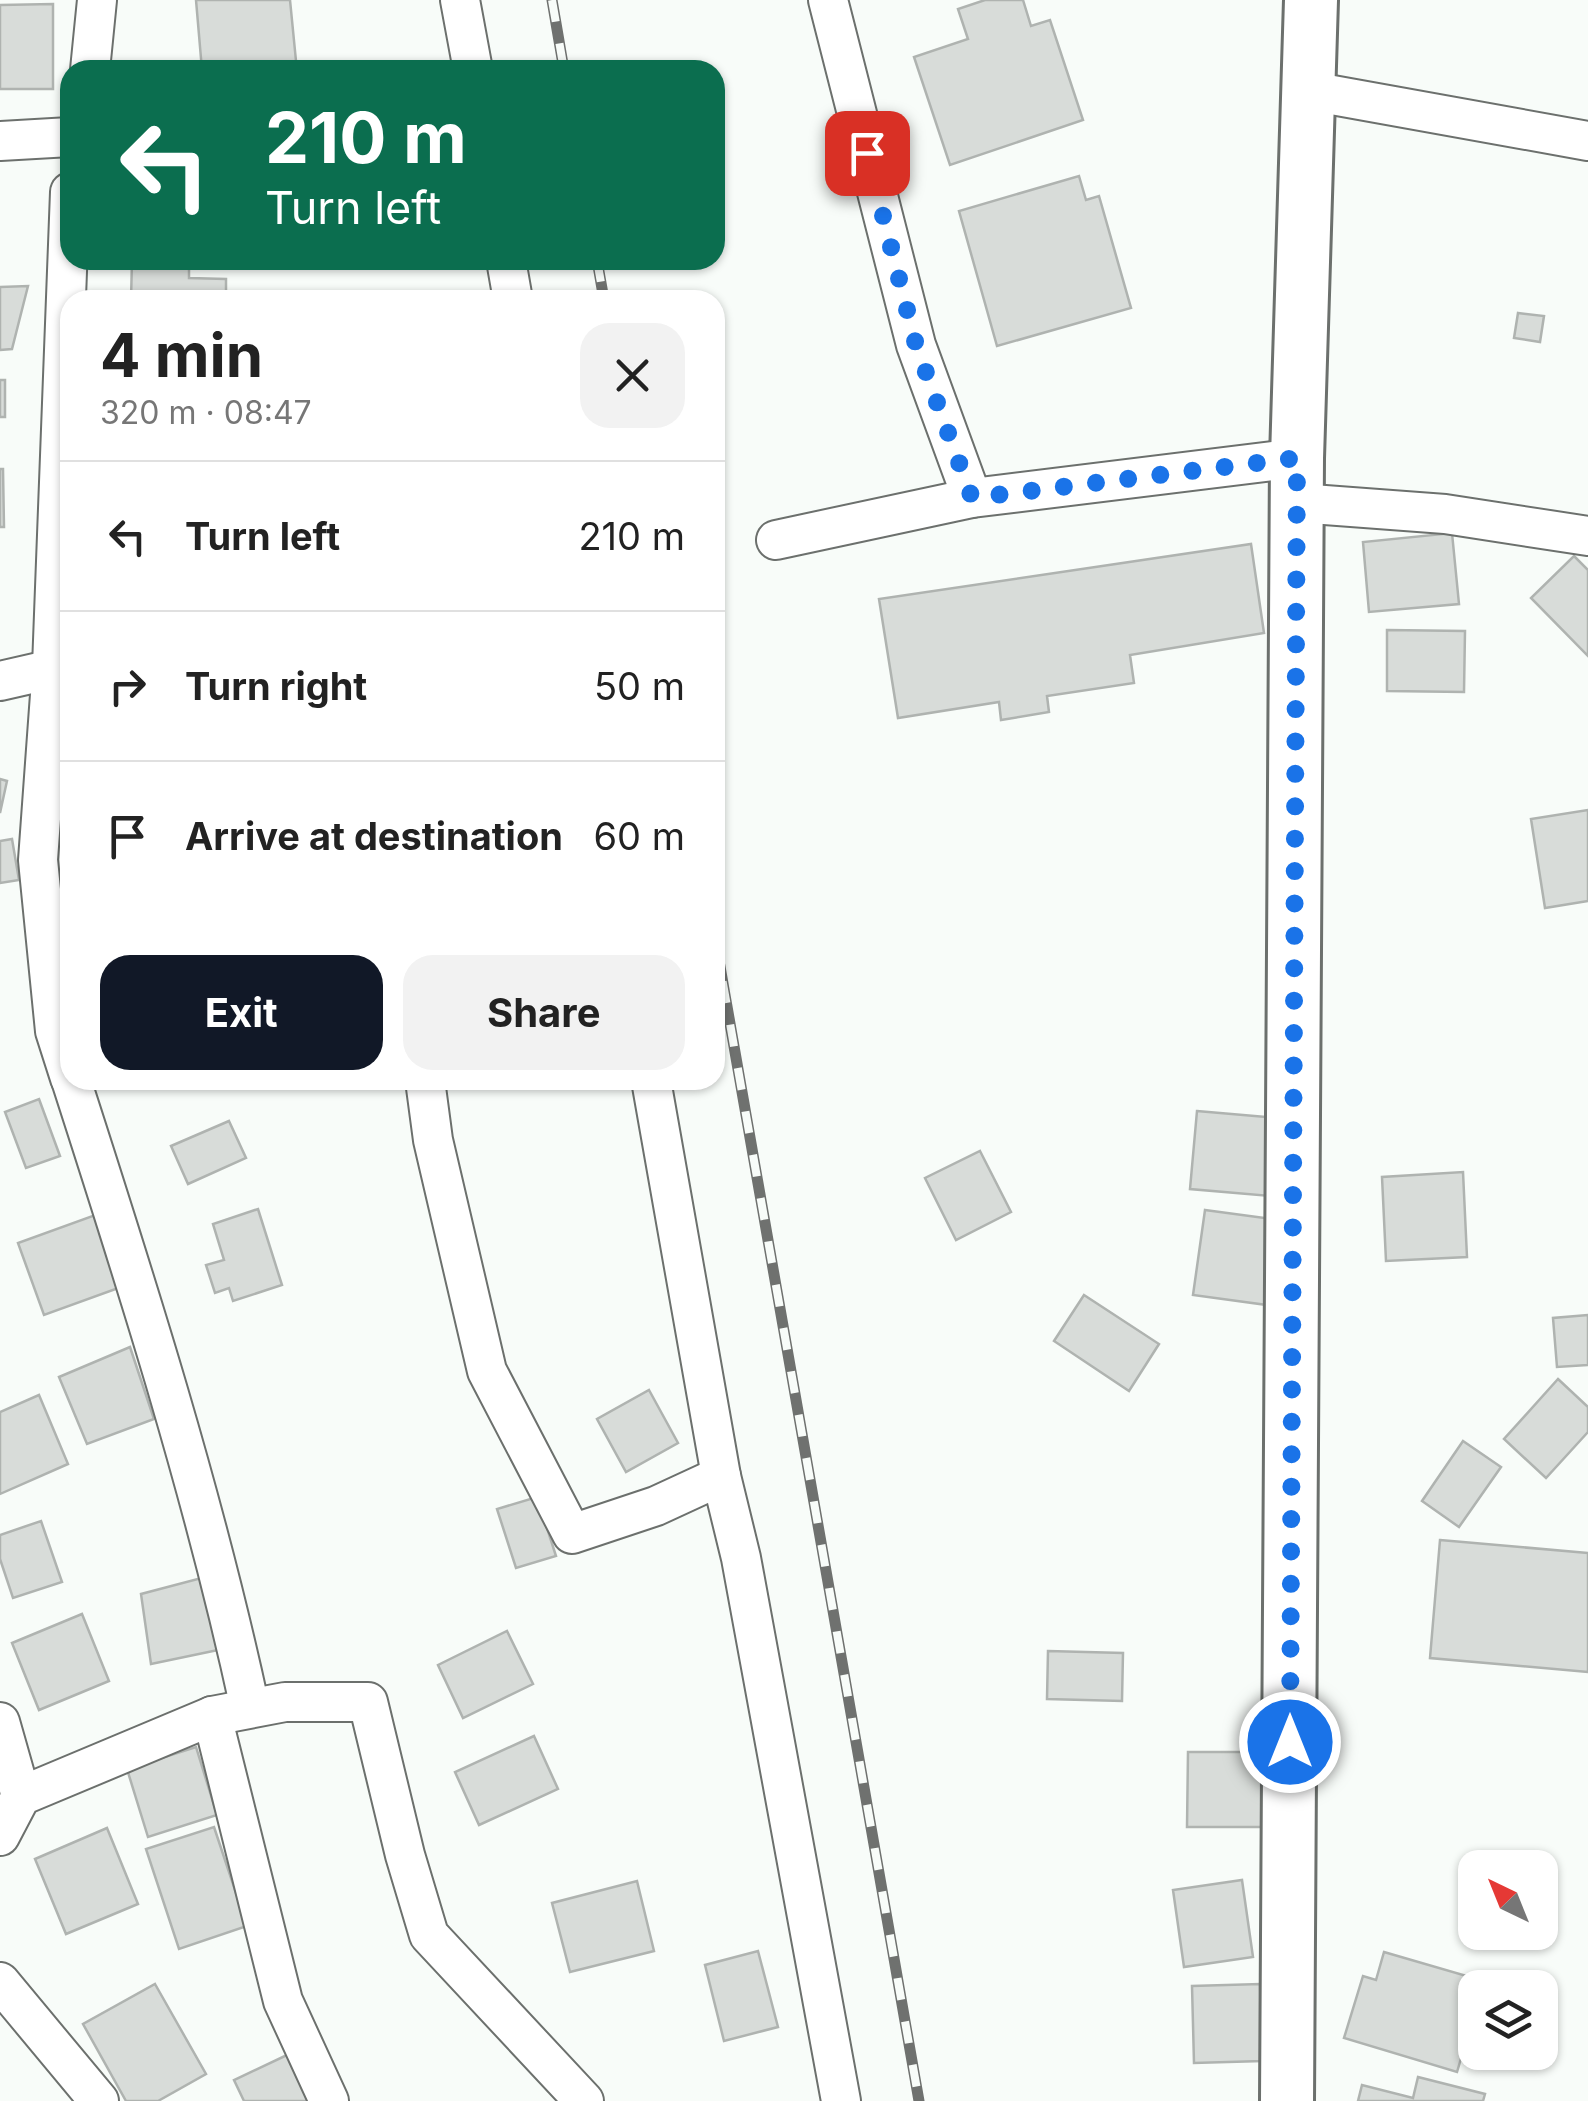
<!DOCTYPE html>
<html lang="en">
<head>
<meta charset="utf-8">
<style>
	body { margin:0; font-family:Inter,sans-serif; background:#f2f2f2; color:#222; height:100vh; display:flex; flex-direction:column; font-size:38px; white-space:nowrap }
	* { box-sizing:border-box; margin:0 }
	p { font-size:32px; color:#767676 }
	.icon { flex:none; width:55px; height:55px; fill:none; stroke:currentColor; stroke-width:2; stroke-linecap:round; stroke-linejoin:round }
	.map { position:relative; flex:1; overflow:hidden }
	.side { position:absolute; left:60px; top:290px; width:665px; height:800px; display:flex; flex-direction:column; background:#fff; border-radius:30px; box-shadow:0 2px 8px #0004 }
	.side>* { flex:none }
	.guide { position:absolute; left:60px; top:60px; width:665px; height:210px; border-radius:30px; box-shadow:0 2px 8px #0004; background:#0b6e4f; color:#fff; overflow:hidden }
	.needle { width:65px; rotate:317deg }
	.controls { position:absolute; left:1458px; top:1850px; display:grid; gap:20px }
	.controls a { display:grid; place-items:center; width:100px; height:100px; border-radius:20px; background:#fff; box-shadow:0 2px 8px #0004; font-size:50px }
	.pin { position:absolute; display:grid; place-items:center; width:85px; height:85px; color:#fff; margin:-42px; border-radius:20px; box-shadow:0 5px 15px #0006 }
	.me { position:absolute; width:110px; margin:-55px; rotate:0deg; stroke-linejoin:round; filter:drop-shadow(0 0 8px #0008) }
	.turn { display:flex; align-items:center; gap:35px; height:210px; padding:0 40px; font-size:45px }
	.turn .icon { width:130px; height:130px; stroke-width:2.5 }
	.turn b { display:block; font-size:70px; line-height:85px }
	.round { display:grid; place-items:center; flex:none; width:105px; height:105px; border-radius:30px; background:#f2f2f2 }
	.overview { display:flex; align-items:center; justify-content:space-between; height:170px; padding:0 40px }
	h1 { font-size:60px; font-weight:700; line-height:75px }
	.primary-button { display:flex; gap:20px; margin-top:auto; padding:20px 40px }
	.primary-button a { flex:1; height:115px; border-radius:30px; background:#111827; color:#fff; font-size:40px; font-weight:700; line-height:115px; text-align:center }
	.primary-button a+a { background:#f2f2f2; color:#222 }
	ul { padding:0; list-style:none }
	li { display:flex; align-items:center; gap:30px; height:150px; padding:0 40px; border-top:2px solid #e0e0e0 }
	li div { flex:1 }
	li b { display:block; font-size:38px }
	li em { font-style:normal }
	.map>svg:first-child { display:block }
	.building { fill:#d8dcd9; stroke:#afb3b0; stroke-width:2.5 }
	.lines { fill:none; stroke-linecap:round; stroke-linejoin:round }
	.street-casing { stroke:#6c706d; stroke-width:42 }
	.secondary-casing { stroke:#6c706d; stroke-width:58 }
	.street { stroke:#fff; stroke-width:38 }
	.secondary { stroke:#fff; stroke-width:52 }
	.rail-casing { stroke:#6f716f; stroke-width:11 }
	.rail { stroke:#f8fcf9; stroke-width:8; stroke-dasharray:22; stroke-linecap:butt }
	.route { stroke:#1a73e8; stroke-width:18; stroke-dasharray:0 32.4 }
</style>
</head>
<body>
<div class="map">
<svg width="1588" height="2101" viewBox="0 0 1588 2101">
	<rect width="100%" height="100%" fill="#f8fcf9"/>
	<!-- building -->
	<g class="building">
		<path d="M 196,0 L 290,0 L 296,61 L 236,70 L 202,70 Z"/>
		<path d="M 985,0 L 1023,0 L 1031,26 L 1050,20 L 1083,120 L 950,165 L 914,57 L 968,39 L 958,9 Z"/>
		<path d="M 53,4 L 53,89 L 0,89 L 0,5 Z"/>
		<path d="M 1079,176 L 1086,200 L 1099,196 L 1131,308 L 997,346 L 959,211 Z"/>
		<path d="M 132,260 L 189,260 L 189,278 L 226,279 L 226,300 L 131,300 Z"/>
		<path d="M 28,286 L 12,349 L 0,350 L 0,287 Z"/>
		<path d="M 1518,313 L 1544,316 L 1540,342 L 1514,338 Z"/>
		<rect x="0" y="380" width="5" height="37"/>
		<path d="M 0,469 L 3,469 L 4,527 L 0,527 Z"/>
		<path d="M 1452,533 L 1459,604 L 1369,612 L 1363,542 Z"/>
		<path d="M 1251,544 L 1264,633 L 1130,655 L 1134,683 L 1047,696 L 1049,712 L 1001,720 L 999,702 L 898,718 L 879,599 Z"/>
		<path d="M 1574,556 L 1588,570 L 1588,656 L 1531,598 Z"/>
		<path d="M 1387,630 L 1465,631 L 1464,692 L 1387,691 Z"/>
		<path d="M 0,779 L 7,781 L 0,813 Z"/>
		<path d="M 1588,810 L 1588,901 L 1545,908 L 1531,819 Z"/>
		<path d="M 12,839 L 19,880 L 0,883 L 0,841 Z"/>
		<path d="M 39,1099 L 60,1156 L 26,1168 L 5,1112 Z"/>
		<path d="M 1197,1111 L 1277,1118 L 1270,1196 L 1190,1189 Z"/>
		<path d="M 229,1121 L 246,1158 L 188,1184 L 171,1146 Z"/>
		<path d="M 980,1151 L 1011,1212 L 956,1240 L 925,1178 Z"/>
		<path d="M 1463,1172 L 1467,1257 L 1386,1261 L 1382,1177 Z"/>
		<path d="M 258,1209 L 282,1285 L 233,1301 L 229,1288 L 215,1293 L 206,1265 L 224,1260 L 213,1224 Z"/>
		<path d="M 1205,1210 L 1279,1220 L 1267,1305 L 1193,1295 Z"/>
		<path d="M 98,1214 L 124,1286 L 44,1315 L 18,1243 Z"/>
		<path d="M 1084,1295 L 1159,1344 L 1129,1391 L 1054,1341 Z"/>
		<path d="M 1588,1315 L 1588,1365 L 1557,1367 L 1553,1318 Z"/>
		<path d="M 130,1347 L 154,1419 L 87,1444 L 59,1377 Z"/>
		<path d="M 1558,1379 L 1588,1407 L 1588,1432 L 1546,1478 L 1504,1439 Z"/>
		<path d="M 649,1390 L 678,1443 L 626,1472 L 597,1419 Z"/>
		<path d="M 39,1395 L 68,1464 L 0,1494 L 0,1412 Z"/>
		<path d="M 1463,1441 L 1501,1467 L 1459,1527 L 1422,1501 Z"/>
		<path d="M 537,1497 L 556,1556 L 516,1568 L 497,1509 Z"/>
		<path d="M 41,1521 L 62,1582 L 13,1598 L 0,1559 L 0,1535 Z"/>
		<path d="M 1440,1540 L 1588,1553 L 1588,1672 L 1430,1658 Z"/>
		<path d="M 209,1576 L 218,1650 L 151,1664 L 141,1594 Z"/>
		<path d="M 82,1614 L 109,1681 L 39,1710 L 12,1643 Z"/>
		<path d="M 507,1631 L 533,1684 L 463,1718 L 438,1665 Z"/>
		<path d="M 1048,1651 L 1123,1653 L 1122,1701 L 1047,1699 Z"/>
		<path d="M 534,1736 L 558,1789 L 479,1825 L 455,1772 Z"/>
		<path d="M 196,1747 L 217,1815 L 148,1837 L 127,1769 Z"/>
		<path d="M 1188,1752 L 1270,1752 L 1269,1827 L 1187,1827 Z"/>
		<path d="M 214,1827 L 247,1926 L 179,1949 L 146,1849 Z"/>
		<path d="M 107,1828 L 138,1904 L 66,1934 L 35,1859 Z"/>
		<path d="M 1242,1880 L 1253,1957 L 1184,1967 L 1173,1890 Z"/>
		<path d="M 637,1881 L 654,1951 L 570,1972 L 552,1903 Z"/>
		<path d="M 758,1951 L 778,2027 L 724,2041 L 705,1965 Z"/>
		<path d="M 1384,1952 L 1484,1981 L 1482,1988 L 1475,1988 L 1475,2011 L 1457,2072 L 1344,2038 L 1363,1976 L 1376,1980 Z"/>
		<path d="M 155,1984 L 206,2074 L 158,2101 L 126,2101 L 83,2024 Z"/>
		<path d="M 1260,1984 L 1262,2061 L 1194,2063 L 1192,1986 Z"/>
		<path d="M 287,2055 L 309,2101 L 244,2101 L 234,2080 Z"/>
		<path d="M 1418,2077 L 1485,2094 L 1483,2101 L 1358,2101 L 1362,2085 L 1413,2098 Z"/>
	</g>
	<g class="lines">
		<defs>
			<g id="street">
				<path d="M 460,0 L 473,70"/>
				<path d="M 828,0 L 916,345 L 972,498"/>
				<path d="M 90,70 L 97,0"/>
				<path d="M 1310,91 L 1588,141"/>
				<path d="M 0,141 L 70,137"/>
				<path d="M 70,192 L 52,667 L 38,860 L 55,1031 L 70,1078"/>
				<path d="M 506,260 L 513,300"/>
				<path d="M 1298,503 L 1445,514 L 1588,536"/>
				<path d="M 776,540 L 972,498 L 1297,458"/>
				<path d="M 0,681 L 70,665"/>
				<path d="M 71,1080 C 138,1288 204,1495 250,1708"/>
				<path d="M 425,1080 L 433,1140 L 487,1371 L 572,1534 L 656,1506 L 721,1476"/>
				<path d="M 651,1080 L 721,1476 L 741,1558 L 841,2101"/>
				<path d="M 212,1716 L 283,2001 L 329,2101"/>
				<path d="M 0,1722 L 21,1796"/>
				<path d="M 0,1836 L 21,1796 L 212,1716 L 285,1702 L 368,1702 L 405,1855 L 429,1935 L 584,2101"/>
				<path d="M 0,1982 L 99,2101"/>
			</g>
			<path id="secondary" d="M 1287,2101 L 1297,458 L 1311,0"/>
		</defs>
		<!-- street casing -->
		<use href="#street" class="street-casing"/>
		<!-- secondary casing -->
		<use href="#secondary" class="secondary-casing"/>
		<!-- street -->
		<use href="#street" class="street"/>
		<!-- secondary -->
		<use href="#secondary" class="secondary"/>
		<defs>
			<g id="rail">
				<path d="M 552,0 L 564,70"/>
				<path d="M 597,260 L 604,300"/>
				<path d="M 715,938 L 919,2101"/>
			</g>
		</defs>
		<!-- rail casing -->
		<use href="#rail" class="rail-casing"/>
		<!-- rail -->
		<use href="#rail" class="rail"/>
	</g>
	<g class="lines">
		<!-- route -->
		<path class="route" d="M 867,153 L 916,345 L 972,498 L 1297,458 L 1290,1742"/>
	</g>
</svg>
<div class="controls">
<a><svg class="needle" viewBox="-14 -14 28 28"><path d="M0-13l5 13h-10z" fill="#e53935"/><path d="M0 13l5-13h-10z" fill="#767676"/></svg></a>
<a><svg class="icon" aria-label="layers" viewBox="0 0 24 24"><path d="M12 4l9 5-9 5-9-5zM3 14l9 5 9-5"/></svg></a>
</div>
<div class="pin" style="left:867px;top:153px;background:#d93025"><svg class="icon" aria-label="arrive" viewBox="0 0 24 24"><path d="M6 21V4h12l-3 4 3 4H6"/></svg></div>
<svg class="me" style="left:1290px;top:1742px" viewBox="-20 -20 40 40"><circle r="17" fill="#1a73e8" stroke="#fff" stroke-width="3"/><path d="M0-11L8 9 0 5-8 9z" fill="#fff"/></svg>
<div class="guide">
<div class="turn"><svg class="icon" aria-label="left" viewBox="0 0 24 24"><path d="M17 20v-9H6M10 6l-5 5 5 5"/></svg><div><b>210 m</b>Turn left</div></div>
</div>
<section class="side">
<div class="overview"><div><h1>4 min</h1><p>320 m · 08:47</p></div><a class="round"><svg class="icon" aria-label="close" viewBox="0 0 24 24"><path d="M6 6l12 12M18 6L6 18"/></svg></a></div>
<ul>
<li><svg class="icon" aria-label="left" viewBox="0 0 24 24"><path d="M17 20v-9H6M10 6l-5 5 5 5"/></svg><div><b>Turn left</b></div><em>210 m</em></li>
<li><svg class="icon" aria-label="right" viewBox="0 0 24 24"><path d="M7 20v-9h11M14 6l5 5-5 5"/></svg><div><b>Turn right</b></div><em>50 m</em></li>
<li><svg class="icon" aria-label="arrive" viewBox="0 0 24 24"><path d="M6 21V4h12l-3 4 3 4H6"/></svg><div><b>Arrive at destination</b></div><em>60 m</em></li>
</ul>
<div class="primary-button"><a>Exit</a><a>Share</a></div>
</section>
</div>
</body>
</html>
